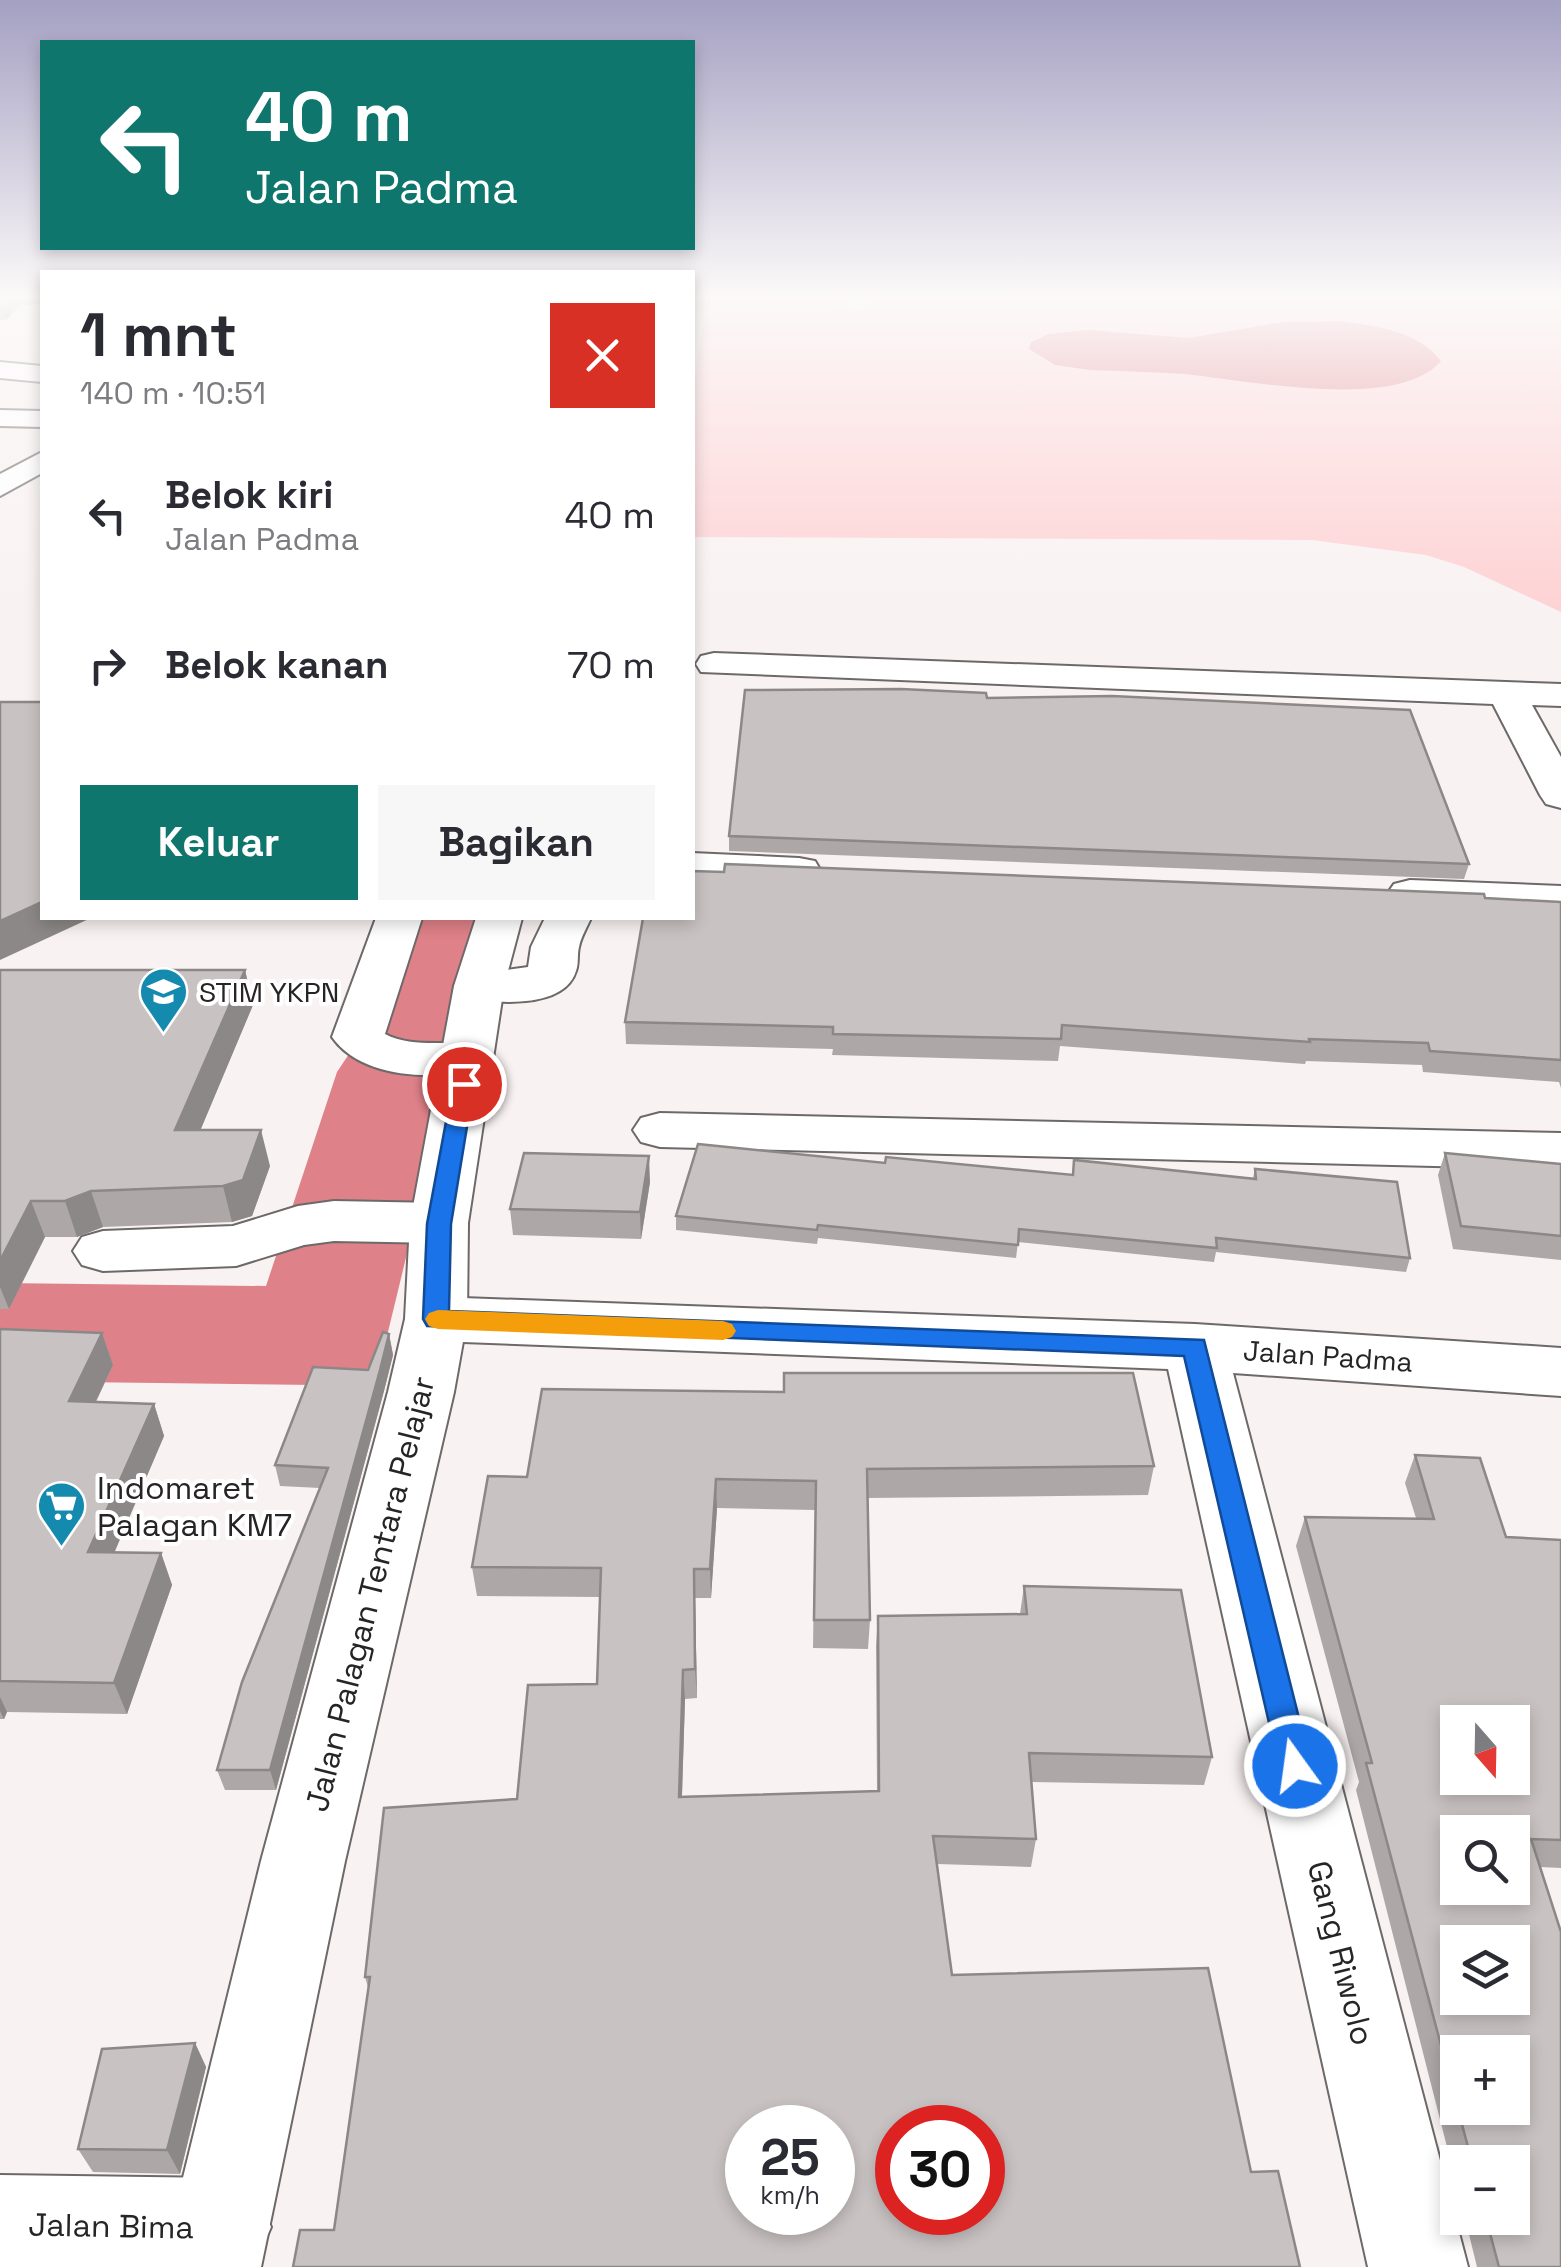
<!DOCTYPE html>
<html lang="id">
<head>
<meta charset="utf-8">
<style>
	body { margin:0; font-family:"Space Grotesk",sans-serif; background:#f7f7f7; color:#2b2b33; height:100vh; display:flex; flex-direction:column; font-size:38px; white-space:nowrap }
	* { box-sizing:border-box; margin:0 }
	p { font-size:32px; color:#7c7c81 }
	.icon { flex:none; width:55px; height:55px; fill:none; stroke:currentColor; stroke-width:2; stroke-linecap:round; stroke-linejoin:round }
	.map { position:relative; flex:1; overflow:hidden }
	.sheet { position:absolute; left:40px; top:270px; width:655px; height:650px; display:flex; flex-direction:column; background:#fff; border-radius:0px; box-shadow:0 5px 15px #0003 }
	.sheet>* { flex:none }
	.guide { position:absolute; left:40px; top:40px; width:655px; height:210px; border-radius:0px; box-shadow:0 5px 15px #0003; background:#0f766e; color:#fff; overflow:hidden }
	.needle { width:65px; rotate:160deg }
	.controls { position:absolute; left:1440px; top:1705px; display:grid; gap:20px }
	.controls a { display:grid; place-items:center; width:90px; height:90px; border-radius:0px; background:#fff; box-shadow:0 5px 15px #0003; font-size:50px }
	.speed { position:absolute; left:725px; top:2105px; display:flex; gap:20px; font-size:50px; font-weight:700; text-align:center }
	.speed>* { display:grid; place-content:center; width:130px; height:130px; border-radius:50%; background:#fff; box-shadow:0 5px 15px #0003; line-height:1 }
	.speed small { font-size:25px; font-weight:400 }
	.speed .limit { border:15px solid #d22; background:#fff; color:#111 }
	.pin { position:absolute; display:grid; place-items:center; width:85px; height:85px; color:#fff; margin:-42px; border:5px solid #fff; border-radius:50%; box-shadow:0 2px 10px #0007 }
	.me { position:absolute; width:110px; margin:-55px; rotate:346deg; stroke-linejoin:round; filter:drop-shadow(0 0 8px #0008) }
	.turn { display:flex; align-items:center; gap:35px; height:210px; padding:0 40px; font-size:45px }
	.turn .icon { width:130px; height:130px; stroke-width:2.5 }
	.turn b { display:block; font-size:70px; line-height:85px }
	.round { display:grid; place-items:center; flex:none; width:105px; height:105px; border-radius:0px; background:#f7f7f7 }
	.head { display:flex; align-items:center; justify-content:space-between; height:170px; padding:0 40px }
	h1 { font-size:60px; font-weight:600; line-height:75px }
	.button { display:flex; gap:20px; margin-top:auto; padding:20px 40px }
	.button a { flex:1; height:115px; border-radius:0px; background:#0f766e; color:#fff; font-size:40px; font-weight:600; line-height:115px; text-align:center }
	.button a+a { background:#f7f7f7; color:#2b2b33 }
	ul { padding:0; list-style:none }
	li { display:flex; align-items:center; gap:30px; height:150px; padding:0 40px }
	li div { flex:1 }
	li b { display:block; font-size:38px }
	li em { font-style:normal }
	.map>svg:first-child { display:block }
	.green { fill:#fed1d3 }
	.water { fill:#df8188 }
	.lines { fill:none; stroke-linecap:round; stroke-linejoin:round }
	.river { fill:#df8188; fill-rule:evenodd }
	.minor-casing { stroke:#6e6969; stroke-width:4 }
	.major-casing { stroke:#6e6969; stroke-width:4 }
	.minor { fill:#fff; fill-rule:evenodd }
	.major { fill:#fff; fill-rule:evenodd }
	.wall { fill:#ada7a7 }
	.shaded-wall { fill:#8d8888 }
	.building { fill:#c9c2c2; stroke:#8d8888; stroke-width:2.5; fill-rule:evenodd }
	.route { fill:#1a73e8; stroke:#114b97; stroke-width:2.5 }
	.slow { fill:#f59e0b }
	.labels { text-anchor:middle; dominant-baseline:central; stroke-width:8; stroke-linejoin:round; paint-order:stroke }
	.poi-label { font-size:28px; fill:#262424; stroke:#fff; text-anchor:start }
	.street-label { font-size:28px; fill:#262424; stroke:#fff }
	.near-poi-label { font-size:32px; fill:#262424; stroke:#fff; text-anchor:start }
	.near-street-label { font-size:32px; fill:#262424; stroke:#fff }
</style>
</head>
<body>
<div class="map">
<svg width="1561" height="2267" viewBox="0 0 1561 2267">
	<rect width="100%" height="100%" fill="#f9f2f2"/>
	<!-- green -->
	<path class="green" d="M 698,299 L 846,299 L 848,312 L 864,308 L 870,299 L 1561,299 L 1561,612 L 1464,567 L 1426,555 L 1312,540 L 693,537 L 692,395 L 705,313 L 846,312 L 695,311 Z"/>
	<!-- water -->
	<path class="water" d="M 1339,321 C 1376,326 1417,330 1441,361 C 1398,412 1246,380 1184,374 C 1153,372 1122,371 1090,370 L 1055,365 L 1029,349 L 1031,342 L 1049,334 L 1088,330 L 1189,338 L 1282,322 Z"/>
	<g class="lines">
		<!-- river -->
		<path class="river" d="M 389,918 L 491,918 L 463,1031 L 446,1055 L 440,1056 L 451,1072 L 387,1336 L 366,1371 L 318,1385 L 0,1381 L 0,1283 L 266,1286 L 337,1072 L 353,1048 L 361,1046 L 351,1031 Z"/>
		<defs>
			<g id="minor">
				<path d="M 0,362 L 42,366 L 42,382 L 0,378 Z"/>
				<path d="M 0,410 L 42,411 L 42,427 L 0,426 Z"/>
				<path d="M 42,452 L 42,473 L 0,496 L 0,474 Z"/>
				<path d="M 714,653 L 1561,684 L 1561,706 L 1532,705 L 1561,757 L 1561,808 L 1546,804 L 1540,795 L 1493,704 L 701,672 L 696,664 L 701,656 Z"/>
				<path d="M 692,853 L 799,858 L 815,861 L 821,871 L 815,881 L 799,884 L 692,879 Z"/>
				<path d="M 1410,880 L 1561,886 L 1561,914 L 1410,908 L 1394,904 L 1387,894 L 1394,884 Z"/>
				<path d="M 376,918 L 422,918 L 385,1034 C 415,1050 454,1038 486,1046 L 494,1057 L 486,1068 C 439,1080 363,1081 332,1037 Z"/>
				<path d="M 545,918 L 591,918 C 587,927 581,937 579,947 C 577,955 579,963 576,971 C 564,1010 492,1004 462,996 L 454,986 L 462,976 L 528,967 L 531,947 Z"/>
				<path d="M 660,1113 L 1561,1133 L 1561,1169 L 660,1147 L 641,1142 L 633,1130 L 641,1118 Z"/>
				<path d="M 334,1201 L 439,1203 L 460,1209 L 468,1223 L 460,1237 L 439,1243 L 334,1241 L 304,1245 L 236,1266 L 103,1271 L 82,1265 L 73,1251 L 82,1237 L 103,1231 L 233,1226 L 298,1206 Z"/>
				<path d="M 436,1297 L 1195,1324 L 1561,1348 L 1561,1396 L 1233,1373 L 1468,2267 L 1368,2267 L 1168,1369 L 436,1341 L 414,1335 L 405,1319 L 414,1303 Z"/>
				<path d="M 0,2175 L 222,2178 L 256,2193 L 271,2227 L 256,2261 L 243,2267 L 0,2267 Z"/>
			</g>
			<path id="major" d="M 476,918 L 522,918 L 504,986 L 468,1223 L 467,1319 L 454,1392 L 345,1861 L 261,2267 L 161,2267 L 261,1861 L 388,1392 L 405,1319 L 410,1223 L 454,986 Z"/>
		</defs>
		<!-- minor casing -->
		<use href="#minor" class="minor-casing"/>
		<!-- major casing -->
		<use href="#major" class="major-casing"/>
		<!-- minor -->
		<use href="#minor" class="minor"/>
		<!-- major -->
		<use href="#major" class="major"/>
	</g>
	<!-- wall -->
	<g class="wall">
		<path d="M 0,299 L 42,299 L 42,304 L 20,305 L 6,320 L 0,320 Z"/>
		<path d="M 987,698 L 1469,864 L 1464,879 L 729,851 L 729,836 Z"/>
		<path d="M 1485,898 L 1561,902 L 1561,1088 L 1559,1082 L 1423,1072 L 1422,1065 L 1306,1061 L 1305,1064 L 1060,1046 L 1058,1061 L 832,1055 L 833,1049 L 626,1044 L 625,1022 Z"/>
		<path d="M 0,970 L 245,970 L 253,1005 L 200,1130 L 270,1166 L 252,1216 L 232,1222 L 103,1227 L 77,1237 L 45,1237 L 9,1309 L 0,1309 Z"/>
		<path d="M 1445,1153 L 1561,1164 L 1561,1260 L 1453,1249 L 1438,1175 Z"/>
		<path d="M 1074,1160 L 1253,1178 L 1255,1169 L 1410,1258 L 1406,1272 L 1216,1252 L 1214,1262 L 1018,1242 L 1016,1258 L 818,1238 L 817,1244 L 676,1230 L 676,1216 L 1072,1175 Z"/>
		<path d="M 650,1182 L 641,1239 L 513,1235 L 510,1209 Z"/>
		<path d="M 0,1330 L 102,1333 L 113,1365 L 96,1402 L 154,1404 L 164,1436 L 114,1552 L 161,1553 L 172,1585 L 127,1714 L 7,1712 L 4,1719 L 0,1719 Z"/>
		<path d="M 389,1334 L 393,1355 L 384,1391 L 276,1790 L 225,1790 L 217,1770 L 320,1488 L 280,1486 L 275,1465 L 368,1370 Z"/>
		<path d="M 542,1389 L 1154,1466 L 1148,1495 L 868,1498 L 870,1620 L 868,1649 L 813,1648 L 815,1510 L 717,1508 L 711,1598 L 695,1598 L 697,1698 L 685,1699 L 682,1796 L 877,1791 L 876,1645 L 878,1616 L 1020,1614 L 1024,1586 L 1212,1757 L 1204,1785 L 1032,1782 L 1036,1839 L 1031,1867 L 937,1864 L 334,2230 L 368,1987 L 365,1977 L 517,1799 L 597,1684 L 600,1597 L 477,1596 L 472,1567 L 527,1477 Z"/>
		<path d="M 1415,1455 L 1506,1537 L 1561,1540 L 1561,1868 L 1540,1867 L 1561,2267 L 1477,2267 L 1465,2218 L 1512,2218 L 1512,2162 L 1458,2162 L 1458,2190 L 1356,1790 L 1359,1782 L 1296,1546 L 1305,1517 L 1416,1518 L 1405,1483 Z"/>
		<path d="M 195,2043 L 206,2067 L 180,2174 L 93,2172 L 78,2149 Z"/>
	</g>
	<!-- shaded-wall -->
	<g class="shaded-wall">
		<path d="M 13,299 L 42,299 L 42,304 L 20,305 L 6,320 L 3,309 Z"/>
		<path d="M 42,902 L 42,918 L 91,918 L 0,960 L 0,921 Z"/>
		<path d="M 245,970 L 253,1005 L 185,1167 L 175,1130 Z"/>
		<path d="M 261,1130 L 270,1166 L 252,1216 L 232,1222 L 223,1186 Z"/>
		<path d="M 649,1156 L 650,1182 L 641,1239 L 640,1212 Z"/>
		<path d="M 91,1191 L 103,1227 L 77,1237 L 65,1201 Z"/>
		<path d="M 31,1201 L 45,1237 L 9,1309 L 0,1287 L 0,1261 Z"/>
		<path d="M 102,1333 L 113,1365 L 81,1432 L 69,1401 Z"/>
		<path d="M 389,1334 L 393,1355 L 384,1391 L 276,1790 L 270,1770 Z"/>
		<path d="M 154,1404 L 164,1436 L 101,1584 L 88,1552 Z"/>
		<path d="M 716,1479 L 717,1508 L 711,1598 L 710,1569 Z"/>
		<path d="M 161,1553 L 172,1585 L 127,1714 L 114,1683 Z"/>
		<path d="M 694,1569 L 695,1598 L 697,1698 L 695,1669 Z"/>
		<path d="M 683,1670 L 685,1699 L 681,1825 L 679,1797 Z"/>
		<path d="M 0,1697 L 7,1712 L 4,1719 L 0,1711 Z"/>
		<path d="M 195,2043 L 206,2067 L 180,2174 L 167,2150 Z"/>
	</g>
	<!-- building -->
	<g class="building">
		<path d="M 0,299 L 13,299 L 3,309 L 0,309 Z"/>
		<path d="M 901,689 L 986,693 L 987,698 L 1112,696 L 1410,710 L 1469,864 L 729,836 L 745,690 Z"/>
		<path d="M 0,702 L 42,702 L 42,902 L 0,921 Z"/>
		<path d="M 725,864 L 1484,894 L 1485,898 L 1561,902 L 1561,1060 L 1430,1051 L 1428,1043 L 1309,1039 L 1310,1042 L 1062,1025 L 1061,1039 L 833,1034 L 833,1027 L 625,1022 L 643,918 L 692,918 L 692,871 L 724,872 Z"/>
		<path d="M 0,970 L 245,970 L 175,1130 L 261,1130 L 243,1180 L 223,1186 L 91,1191 L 65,1201 L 31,1201 L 0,1261 Z"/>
		<path d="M 698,1144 L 885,1163 L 886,1157 L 1073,1175 L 1074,1160 L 1256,1179 L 1255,1169 L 1397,1182 L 1410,1258 L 1216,1238 L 1217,1248 L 1019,1229 L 1018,1245 L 818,1225 L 817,1230 L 676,1216 Z"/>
		<path d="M 524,1153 L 649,1156 L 640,1212 L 510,1209 Z"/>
		<path d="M 1445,1153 L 1561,1164 L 1561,1236 L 1461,1226 Z"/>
		<path d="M 0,1329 L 102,1333 L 69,1401 L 154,1404 L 88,1552 L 161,1553 L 114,1683 L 0,1681 Z"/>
		<path d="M 383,1332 L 389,1334 L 380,1370 L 270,1770 L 217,1770 L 242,1682 L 328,1468 L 275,1465 L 313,1367 L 368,1370 Z"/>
		<path d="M 784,1373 L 1133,1373 L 1154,1466 L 867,1469 L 870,1620 L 814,1620 L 816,1481 L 716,1479 L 710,1569 L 694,1569 L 695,1669 L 683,1670 L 679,1797 L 879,1791 L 878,1616 L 1027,1614 L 1024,1586 L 1181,1590 L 1212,1757 L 1029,1753 L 1036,1839 L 933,1836 L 952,1975 L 1208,1968 L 1251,2172 L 1278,2171 L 1300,2267 L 293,2267 L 300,2230 L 334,2230 L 370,1977 L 365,1977 L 384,1808 L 517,1799 L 528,1685 L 597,1684 L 601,1568 L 472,1567 L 488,1476 L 527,1477 L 542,1389 L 784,1392 ZM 748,2128 L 832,2128 L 832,2212 L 748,2212 ZM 898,2128 L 982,2128 L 982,2212 L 898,2212 Z"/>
		<path d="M 1415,1455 L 1480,1458 L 1506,1537 L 1561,1540 L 1561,1840 L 1531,1839 L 1561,1932 L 1561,2267 L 1499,2267 L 1486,2218 L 1512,2218 L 1512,2162 L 1472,2162 L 1366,1763 L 1372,1763 L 1305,1517 L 1434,1519 ZM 1458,1722 L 1512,1722 L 1512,1778 L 1458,1778 ZM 1458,1832 L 1512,1832 L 1512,1888 L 1458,1888 ZM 1458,1942 L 1512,1942 L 1512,1998 L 1458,1998 ZM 1458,2052 L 1512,2052 L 1512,2108 L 1458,2108 Z"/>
		<path d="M 195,2043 L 167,2150 L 78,2149 L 102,2049 Z"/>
	</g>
	<!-- sky -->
	<linearGradient id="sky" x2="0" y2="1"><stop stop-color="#a4a0c2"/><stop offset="0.48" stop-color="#fcf9f9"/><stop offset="1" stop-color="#fcf9f9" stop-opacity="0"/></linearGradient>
	<rect width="1561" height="617" fill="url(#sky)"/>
	<!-- route -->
	<path class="route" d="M 464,1077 L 474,1084 L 451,1224 L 449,1311 L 1204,1340 L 1311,1766 L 1307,1776 L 1295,1780 L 1283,1776 L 1279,1766 L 1184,1356 L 427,1326 L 423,1319 L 427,1224 L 453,1084 Z"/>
	<!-- slow -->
	<path class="slow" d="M 438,1310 L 723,1321 L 732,1324 L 736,1331 L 732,1337 L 723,1340 L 438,1329 L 429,1326 L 425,1319 L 429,1313 Z"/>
	<!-- icons -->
	<defs>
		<symbol id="university-pin" viewBox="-11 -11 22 30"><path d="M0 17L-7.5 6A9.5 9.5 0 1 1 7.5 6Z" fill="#148aae" stroke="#fff"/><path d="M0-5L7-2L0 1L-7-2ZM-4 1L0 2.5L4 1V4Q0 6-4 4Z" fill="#fff"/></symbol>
		<symbol id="supermarket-pin" viewBox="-11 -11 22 30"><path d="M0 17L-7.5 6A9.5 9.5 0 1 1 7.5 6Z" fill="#148aae" stroke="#fff"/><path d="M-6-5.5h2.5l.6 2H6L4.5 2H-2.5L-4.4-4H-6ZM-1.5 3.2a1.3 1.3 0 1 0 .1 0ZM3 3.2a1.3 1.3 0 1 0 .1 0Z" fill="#fff"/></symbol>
	</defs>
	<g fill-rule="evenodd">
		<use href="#university-pin" x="136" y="964" width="55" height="75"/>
		<use href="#supermarket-pin" x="34" y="1478" width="55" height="75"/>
	</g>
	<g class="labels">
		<!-- poi labels -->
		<g class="poi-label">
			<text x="199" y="992">STIM YKPN</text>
		</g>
		<!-- street labels -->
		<g class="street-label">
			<text transform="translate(1328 1356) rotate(4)">Jalan Padma</text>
		</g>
		<!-- near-poi labels -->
		<g class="near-poi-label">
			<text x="97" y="1488">Indomaret<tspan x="97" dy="37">Palagan KM7</tspan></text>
		</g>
		<!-- near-street labels -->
		<g class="near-street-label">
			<text transform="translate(370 1594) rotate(-76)">Jalan Palagan Tentara Pelajar</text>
			<text transform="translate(1341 1953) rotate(76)">Gang Riwolo</text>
			<text transform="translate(111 2226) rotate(1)">Jalan Bima</text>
		</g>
	</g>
</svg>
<div class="controls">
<a><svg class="needle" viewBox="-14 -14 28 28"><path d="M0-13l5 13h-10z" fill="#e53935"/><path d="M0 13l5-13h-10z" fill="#7c7c81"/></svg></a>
<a><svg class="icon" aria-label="search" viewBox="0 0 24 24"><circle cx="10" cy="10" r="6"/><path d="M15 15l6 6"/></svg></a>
<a><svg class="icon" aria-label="layers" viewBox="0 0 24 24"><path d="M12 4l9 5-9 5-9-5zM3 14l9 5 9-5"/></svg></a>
<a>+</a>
<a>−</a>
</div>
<div class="speed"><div>25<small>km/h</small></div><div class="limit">30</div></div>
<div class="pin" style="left:464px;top:1084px;background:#d93025"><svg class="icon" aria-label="arrive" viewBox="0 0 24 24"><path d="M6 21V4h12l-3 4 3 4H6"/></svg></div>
<svg class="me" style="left:1295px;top:1766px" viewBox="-20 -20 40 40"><circle r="17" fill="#1a73e8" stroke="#fff" stroke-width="3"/><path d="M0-11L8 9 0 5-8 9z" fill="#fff"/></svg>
<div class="guide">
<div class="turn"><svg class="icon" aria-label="left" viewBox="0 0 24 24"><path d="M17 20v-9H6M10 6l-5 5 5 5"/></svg><div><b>40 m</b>Jalan Padma</div></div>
</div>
<section class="sheet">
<div class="head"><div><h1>1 mnt</h1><p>140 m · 10:51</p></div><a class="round" style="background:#d93025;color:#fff"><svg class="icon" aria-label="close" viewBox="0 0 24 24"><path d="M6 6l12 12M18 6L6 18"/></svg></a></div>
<ul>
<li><svg class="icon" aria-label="left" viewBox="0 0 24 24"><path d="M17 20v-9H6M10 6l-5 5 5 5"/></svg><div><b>Belok kiri</b><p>Jalan Padma</p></div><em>40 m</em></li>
<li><svg class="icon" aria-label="right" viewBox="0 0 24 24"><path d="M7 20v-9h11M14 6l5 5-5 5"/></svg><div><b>Belok kanan</b></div><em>70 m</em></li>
</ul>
<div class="button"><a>Keluar</a><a>Bagikan</a></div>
</section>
</div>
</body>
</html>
